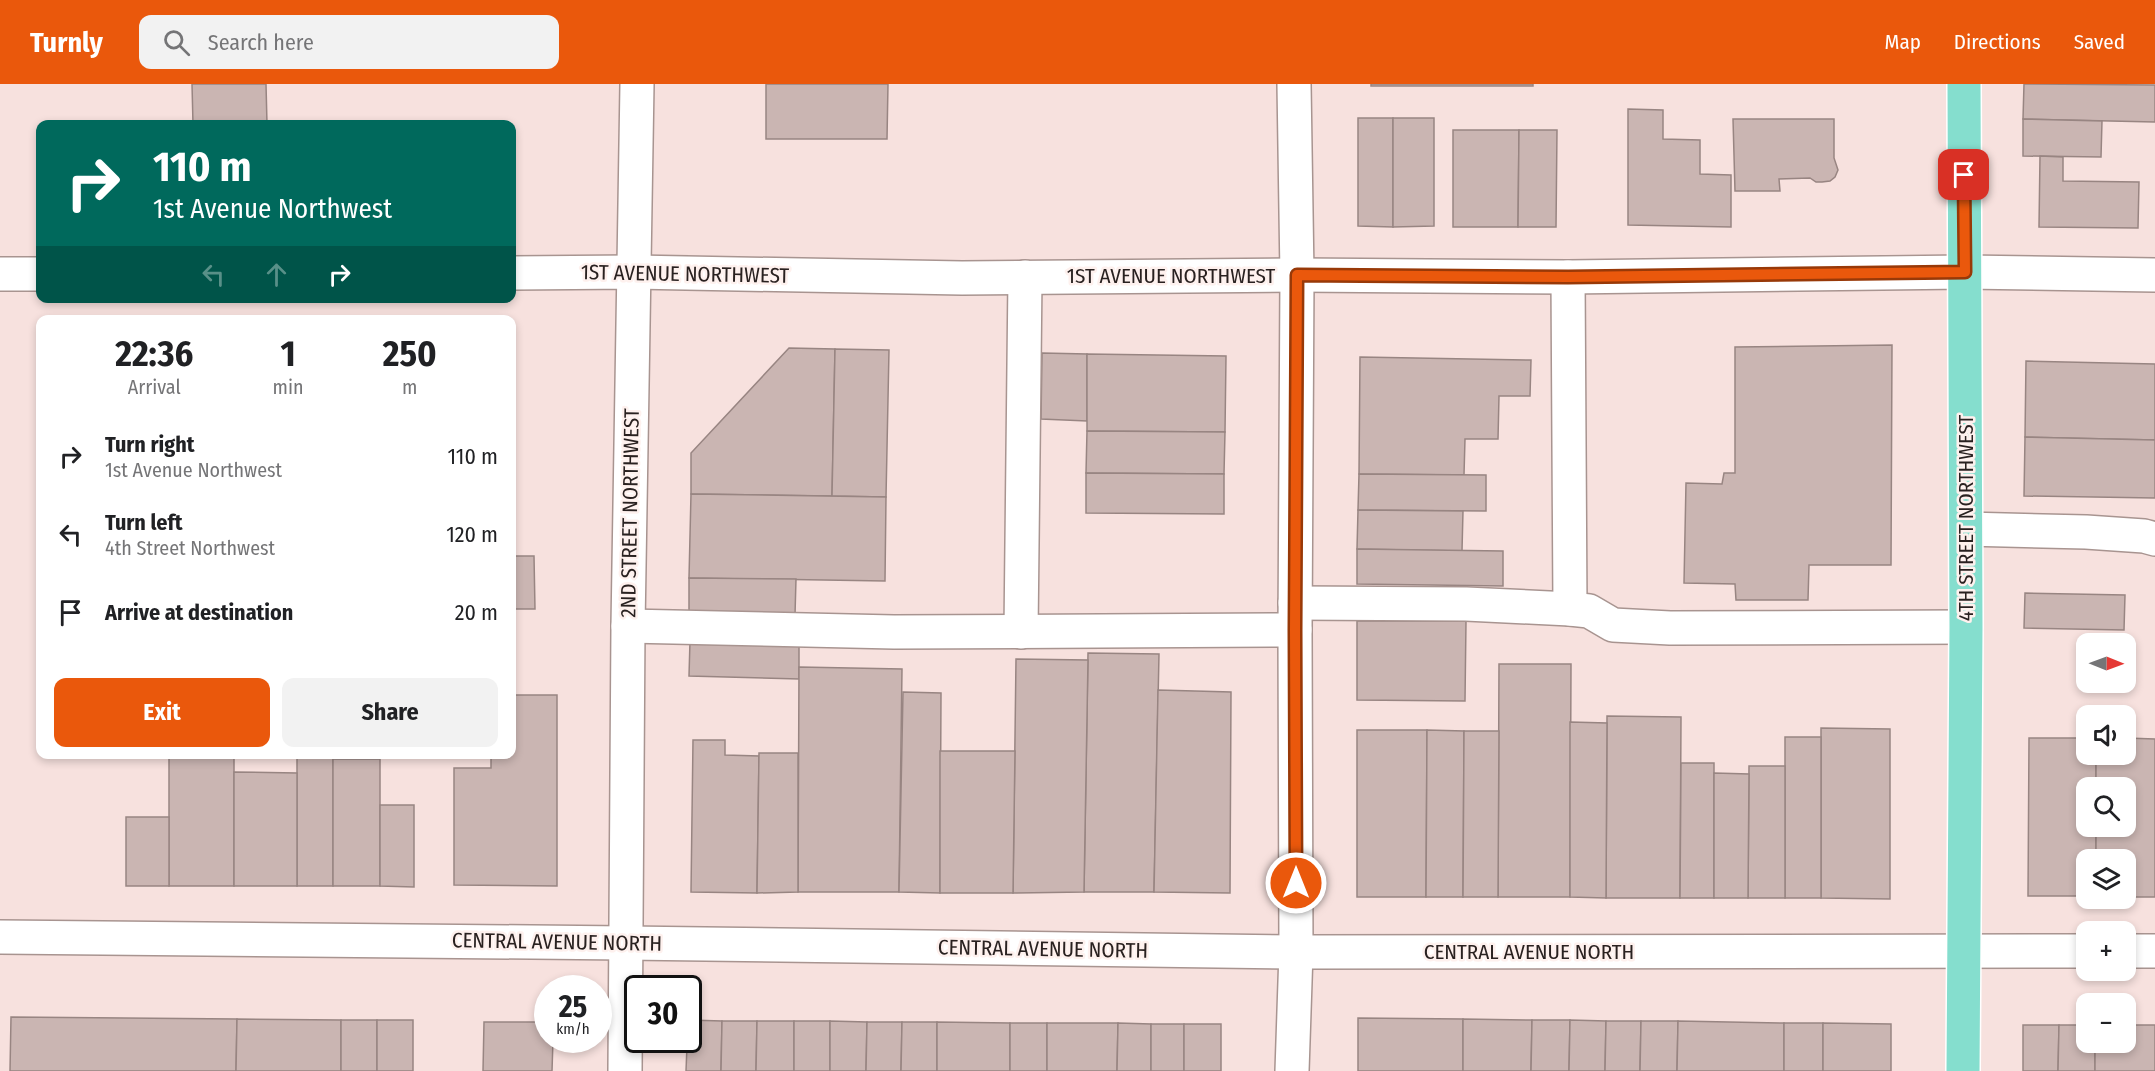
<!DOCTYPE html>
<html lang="en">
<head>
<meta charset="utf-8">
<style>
	body { margin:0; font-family:"Fira Sans Condensed",sans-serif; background:#f2f2f2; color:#202124; height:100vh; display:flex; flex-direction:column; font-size:22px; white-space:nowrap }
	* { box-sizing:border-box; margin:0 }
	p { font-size:20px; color:#757577 }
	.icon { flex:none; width:33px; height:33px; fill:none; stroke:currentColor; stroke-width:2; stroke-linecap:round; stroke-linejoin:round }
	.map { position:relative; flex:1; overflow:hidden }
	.drawer { position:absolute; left:36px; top:231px; width:480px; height:444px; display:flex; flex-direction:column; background:#fff; border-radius:12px; box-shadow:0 3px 9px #0003 }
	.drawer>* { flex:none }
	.banner { position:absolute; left:36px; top:36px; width:480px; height:183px; border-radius:12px; box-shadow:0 3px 9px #0003; background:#00695c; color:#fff; overflow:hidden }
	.needle { width:39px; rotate:91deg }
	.buttons { position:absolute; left:2076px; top:549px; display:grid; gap:12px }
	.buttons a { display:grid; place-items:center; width:60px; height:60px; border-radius:12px; background:#fff; box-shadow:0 3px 9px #0003; font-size:30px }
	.speed { position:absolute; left:534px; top:891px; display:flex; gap:12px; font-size:30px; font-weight:700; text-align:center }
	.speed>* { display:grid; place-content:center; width:78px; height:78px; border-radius:50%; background:#fff; box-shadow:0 3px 9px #0003; line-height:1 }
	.speed small { font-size:15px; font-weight:400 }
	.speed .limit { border:3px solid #111; border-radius:9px; background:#fff; color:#111 }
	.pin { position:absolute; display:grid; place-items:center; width:51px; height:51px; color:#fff; margin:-26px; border-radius:12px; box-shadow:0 3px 9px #0006 }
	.me { position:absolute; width:66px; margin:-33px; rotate:0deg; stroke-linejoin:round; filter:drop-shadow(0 0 4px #0008) }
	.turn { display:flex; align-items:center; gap:21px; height:126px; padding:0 18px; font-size:27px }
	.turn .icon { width:78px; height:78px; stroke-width:2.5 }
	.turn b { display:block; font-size:42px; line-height:51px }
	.lanes { display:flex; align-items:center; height:57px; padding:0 18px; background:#0003; justify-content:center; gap:30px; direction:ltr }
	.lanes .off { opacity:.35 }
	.eta { display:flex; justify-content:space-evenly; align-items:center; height:102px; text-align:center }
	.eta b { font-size:36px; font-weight:700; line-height:42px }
	.button { display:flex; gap:12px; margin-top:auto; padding:12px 18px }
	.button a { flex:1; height:69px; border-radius:12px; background:#ea580c; color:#fff; font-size:24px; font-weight:700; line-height:69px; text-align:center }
	.button a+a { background:#f2f2f2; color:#202124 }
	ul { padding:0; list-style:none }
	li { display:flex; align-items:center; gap:18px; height:78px; padding:0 18px }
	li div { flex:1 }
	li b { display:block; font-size:22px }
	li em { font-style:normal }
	header { display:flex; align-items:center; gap:36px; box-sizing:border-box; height:84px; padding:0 30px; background:#ea580c; color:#fff }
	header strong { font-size:28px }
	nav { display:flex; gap:33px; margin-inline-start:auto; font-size:21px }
	.search { width:420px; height:54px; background:#f2f2f2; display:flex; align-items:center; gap:15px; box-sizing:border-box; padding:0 21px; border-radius:12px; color:#757577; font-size:22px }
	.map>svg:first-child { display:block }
	.building { fill:#cab5b2; stroke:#988582; stroke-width:1.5 }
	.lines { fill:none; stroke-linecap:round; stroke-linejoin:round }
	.minor-casing { stroke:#a89490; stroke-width:36 }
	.major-casing { stroke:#fff; stroke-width:36 }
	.minor { stroke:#fff; stroke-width:33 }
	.major { stroke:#85dece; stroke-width:33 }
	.route-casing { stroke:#983908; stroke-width:15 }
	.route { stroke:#ea580c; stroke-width:10 }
	.labels { text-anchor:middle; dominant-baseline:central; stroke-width:5; stroke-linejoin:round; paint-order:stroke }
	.street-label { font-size:21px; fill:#292120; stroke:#fef1ee }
</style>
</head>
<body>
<header>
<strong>Turnly</strong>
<div class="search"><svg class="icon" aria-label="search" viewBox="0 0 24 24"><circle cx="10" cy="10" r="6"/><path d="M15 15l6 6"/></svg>Search here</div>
<nav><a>Map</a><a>Directions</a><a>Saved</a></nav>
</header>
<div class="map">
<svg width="2155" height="987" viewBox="0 0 2155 987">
	<rect width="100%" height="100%" fill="#f7e1de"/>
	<!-- building -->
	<g class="building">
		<path d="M 192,0 L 266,0 L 267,40 L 193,40 Z"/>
		<path d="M 766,0 L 888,0 L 887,55 L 766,55 Z"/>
		<rect x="1371" y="0" width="162" height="2"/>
		<path d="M 2024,0 L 2155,1 L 2155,38 L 2023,35 Z"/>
		<path d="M 1628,25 L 1663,26 L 1663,55 L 1700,56 L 1700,90 L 1731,91 L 1731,143 L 1628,141 Z"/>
		<path d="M 1358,34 L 1393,34 L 1393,143 L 1358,142 Z"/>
		<path d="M 1393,34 L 1434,34 L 1434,142 L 1393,143 Z"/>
		<path d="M 1733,35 L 1834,35 L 1834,74 L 1838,86 L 1835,93 L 1830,97 L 1822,98 L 1816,98 L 1810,94 L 1779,95 L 1780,107 L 1735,107 Z"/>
		<path d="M 2023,35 L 2102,37 L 2101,73 L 2023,72 Z"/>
		<path d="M 1453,46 L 1519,46 L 1518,143 L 1453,143 Z"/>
		<path d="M 1519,46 L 1557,46 L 1556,143 L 1518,143 Z"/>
		<path d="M 2040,72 L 2063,73 L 2063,97 L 2139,98 L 2138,144 L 2039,143 Z"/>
		<path d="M 1892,261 L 1891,481 L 1809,481 L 1808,516 L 1736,516 L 1735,500 L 1684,499 L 1686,399 L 1722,400 L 1724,389 L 1735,389 L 1735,263 Z"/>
		<path d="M 789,264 L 835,265 L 832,412 L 691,410 L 691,369 Z"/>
		<path d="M 835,265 L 889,266 L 886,413 L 832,412 Z"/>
		<path d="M 1042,269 L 1087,270 L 1087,337 L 1041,335 Z"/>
		<path d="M 1087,270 L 1226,272 L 1225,348 L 1087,347 Z"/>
		<path d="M 1360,273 L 1531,276 L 1530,312 L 1499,312 L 1498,355 L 1465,355 L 1464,391 L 1359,390 Z"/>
		<path d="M 2026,277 L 2155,280 L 2155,356 L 2025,353 Z"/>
		<path d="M 1087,347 L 1225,348 L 1224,390 L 1086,389 Z"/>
		<path d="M 2025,353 L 2155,356 L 2155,414 L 2024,412 Z"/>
		<path d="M 1086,389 L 1224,390 L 1224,430 L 1086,429 Z"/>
		<path d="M 1359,390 L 1486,391 L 1486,427 L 1358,426 Z"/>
		<path d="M 691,410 L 886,413 L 885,497 L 689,494 Z"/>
		<path d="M 1358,426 L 1463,427 L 1462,467 L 1357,465 Z"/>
		<path d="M 1357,465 L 1503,467 L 1503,502 L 1357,500 Z"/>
		<path d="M 512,472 L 534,472 L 535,525 L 512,525 Z"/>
		<path d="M 689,494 L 796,495 L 795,531 L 689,529 Z"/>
		<path d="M 2025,509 L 2125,511 L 2124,546 L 2024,544 Z"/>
		<path d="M 1357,537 L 1466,537 L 1465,617 L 1357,616 Z"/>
		<path d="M 690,557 L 799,560 L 799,595 L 689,592 Z"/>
		<path d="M 1088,569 L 1159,570 L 1154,808 L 1084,808 Z"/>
		<path d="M 1016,575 L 1088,576 L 1084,808 L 1013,809 Z"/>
		<path d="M 1499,580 L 1571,580 L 1570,813 L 1498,813 Z"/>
		<path d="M 799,583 L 902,585 L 899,808 L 798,808 Z"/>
		<path d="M 1158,606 L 1231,608 L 1230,809 L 1154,808 Z"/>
		<path d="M 903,608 L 941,609 L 940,809 L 899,808 Z"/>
		<path d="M 512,611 L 557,611 L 557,802 L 454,801 L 454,684 L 491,684 L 491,670 L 512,670 Z"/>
		<path d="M 1607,632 L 1681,633 L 1680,814 L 1606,814 Z"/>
		<path d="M 1570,638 L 1607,639 L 1606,814 L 1570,813 Z"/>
		<path d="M 1821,644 L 1890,645 L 1890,815 L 1821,814 Z"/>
		<path d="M 1357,646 L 1427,646 L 1426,813 L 1357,813 Z"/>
		<path d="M 1427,646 L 1464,647 L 1463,813 L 1426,813 Z"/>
		<path d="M 1464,647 L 1499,647 L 1498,813 L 1463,813 Z"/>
		<rect x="1785" y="653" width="36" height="161"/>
		<path d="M 2029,654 L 2086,654 L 2086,670 L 2096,670 L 2096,704 L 2086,704 L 2086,742 L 2096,742 L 2096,776 L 2086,776 L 2086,812 L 2028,812 Z"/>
		<path d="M 2126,654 L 2155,655 L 2155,813 L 2126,813 L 2126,776 L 2096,776 L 2096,742 L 2126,742 L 2126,704 L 2096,704 L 2096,670 L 2126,670 Z"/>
		<path d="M 693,656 L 725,656 L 725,671 L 759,672 L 757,809 L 691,808 Z"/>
		<path d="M 940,667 L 1015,667 L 1013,809 L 940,809 Z"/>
		<path d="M 759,669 L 798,669 L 798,808 L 757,809 Z"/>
		<rect x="169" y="670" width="65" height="132"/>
		<rect x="297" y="670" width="36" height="132"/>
		<rect x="333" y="675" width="47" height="127"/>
		<path d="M 1681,679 L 1714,679 L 1714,814 L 1680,814 Z"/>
		<path d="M 1749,682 L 1785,682 L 1785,814 L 1748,814 Z"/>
		<path d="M 234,688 L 297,689 L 297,802 L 234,802 Z"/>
		<path d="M 1714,689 L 1749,690 L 1748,814 L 1714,814 Z"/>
		<path d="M 380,721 L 414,721 L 414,803 L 380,802 Z"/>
		<rect x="126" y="733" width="43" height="69"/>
		<path d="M 11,933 L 237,935 L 236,987 L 10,987 Z"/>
		<path d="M 1358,934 L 1463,935 L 1463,987 L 1358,987 Z"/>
		<path d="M 237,935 L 341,936 L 341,987 L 236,987 Z"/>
		<path d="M 1463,935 L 1532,936 L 1531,987 L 1463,987 Z"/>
		<rect x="341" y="936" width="36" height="51"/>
		<rect x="377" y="936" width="36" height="51"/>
		<path d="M 688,936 L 722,937 L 721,987 L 686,987 Z"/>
		<path d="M 1532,936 L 1570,936 L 1569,987 L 1531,987 Z"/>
		<path d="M 1570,936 L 1606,937 L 1605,987 L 1569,987 Z"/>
		<path d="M 722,937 L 757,937 L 756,987 L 721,987 Z"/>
		<path d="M 757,937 L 794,937 L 794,987 L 756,987 Z"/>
		<rect x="794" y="937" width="36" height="50"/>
		<path d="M 830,937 L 867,938 L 866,987 L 830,987 Z"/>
		<path d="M 1606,937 L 1641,937 L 1640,987 L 1605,987 Z"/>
		<path d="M 1641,937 L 1678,937 L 1677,987 L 1640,987 Z"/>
		<path d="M 1678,937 L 1784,939 L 1784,987 L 1677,987 Z"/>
		<path d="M 484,938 L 548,938 L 548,956 L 553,956 L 552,987 L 483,987 Z"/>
		<path d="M 867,938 L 902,938 L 901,987 L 866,987 Z"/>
		<path d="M 902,938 L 937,938 L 937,987 L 901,987 Z"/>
		<path d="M 937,938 L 1010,939 L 1010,987 L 937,987 Z"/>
		<rect x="1010" y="939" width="37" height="48"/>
		<path d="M 1047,939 L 1118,939 L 1117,987 L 1047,987 Z"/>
		<path d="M 1118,939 L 1151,940 L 1151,987 L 1117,987 Z"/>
		<rect x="1784" y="939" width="39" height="48"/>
		<path d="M 1823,939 L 1891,940 L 1891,987 L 1823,987 Z"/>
		<rect x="1151" y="940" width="33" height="47"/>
		<rect x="1184" y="940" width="37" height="47"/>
		<path d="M 2023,941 L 2059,941 L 2058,987 L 2023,987 Z"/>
		<path d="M 2059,941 L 2086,941 L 2086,958 L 2095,958 L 2095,987 L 2058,987 Z"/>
		<path d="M 2126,941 L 2155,941 L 2155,987 L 2095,987 L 2095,958 L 2126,958 Z"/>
	</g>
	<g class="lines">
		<defs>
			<g id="minor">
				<path d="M 512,189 L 634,188 L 962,194 L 1297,191 L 1568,193 L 1965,188 L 2155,191"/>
				<path d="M 0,190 L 40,190"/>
				<path d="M 1568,193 L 1570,525"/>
				<path d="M 1966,445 L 2086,448 L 2144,452 L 2155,455"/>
				<path d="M 1295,519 L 1466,520 L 1570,525 L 1589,527 L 1613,541 L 1670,544 L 1966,543"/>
				<path d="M 628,542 L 894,548 L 1295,546"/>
				<path d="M 1021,548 L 1025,193"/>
				<path d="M 0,853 L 626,859 L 1296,868 L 2086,867"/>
				<path d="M 2126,867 L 2155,867"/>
				<path d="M 625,987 L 628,542 L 637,0"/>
				<path d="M 1292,987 L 1296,868 L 1295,546 L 1297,191 L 1294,0"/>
			</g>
			<path id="major" d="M 1963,987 L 1966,543 L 1964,0"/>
		</defs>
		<!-- minor casing -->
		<use href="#minor" class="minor-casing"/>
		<!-- major casing -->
		<use href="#major" class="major-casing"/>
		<!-- minor -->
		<use href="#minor" class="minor"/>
		<!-- major -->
		<use href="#major" class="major"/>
	</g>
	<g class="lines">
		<defs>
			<path id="route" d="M 1296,799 L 1295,546 L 1297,191 L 1568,193 L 1965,188 L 1964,91"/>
		</defs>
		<!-- route casing -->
		<use href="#route" class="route-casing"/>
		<!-- route -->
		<use href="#route" class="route"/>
	</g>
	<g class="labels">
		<!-- street labels -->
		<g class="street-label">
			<text transform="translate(685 190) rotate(1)">1ST AVENUE NORTHWEST</text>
			<text x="1171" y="192">1ST AVENUE NORTHWEST</text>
			<text transform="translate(630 429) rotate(-89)">2ND STREET NORTHWEST</text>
			<text transform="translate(1966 434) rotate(-90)">4TH STREET NORTHWEST</text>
			<text transform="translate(557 858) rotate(1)">CENTRAL AVENUE NORTH</text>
			<text transform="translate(1043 865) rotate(1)">CENTRAL AVENUE NORTH</text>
			<text x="1529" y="868">CENTRAL AVENUE NORTH</text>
		</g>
	</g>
</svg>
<div class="buttons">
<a><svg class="needle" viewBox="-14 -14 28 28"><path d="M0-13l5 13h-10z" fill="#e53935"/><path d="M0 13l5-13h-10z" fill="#757577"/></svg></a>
<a><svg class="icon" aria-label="sound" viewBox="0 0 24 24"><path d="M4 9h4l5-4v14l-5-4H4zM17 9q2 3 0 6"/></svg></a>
<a><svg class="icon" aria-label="search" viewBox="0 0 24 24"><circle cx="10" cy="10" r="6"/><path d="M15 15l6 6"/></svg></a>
<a><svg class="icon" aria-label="layers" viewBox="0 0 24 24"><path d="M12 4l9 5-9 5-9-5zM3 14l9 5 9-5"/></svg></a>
<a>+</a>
<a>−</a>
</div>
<div class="speed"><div>25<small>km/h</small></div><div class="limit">30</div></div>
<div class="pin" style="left:1964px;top:91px;background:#d93025"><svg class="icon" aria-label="arrive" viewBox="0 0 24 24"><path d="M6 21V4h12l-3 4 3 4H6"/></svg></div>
<svg class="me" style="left:1296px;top:799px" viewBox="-20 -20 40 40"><circle r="17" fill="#ea580c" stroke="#fff" stroke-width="3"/><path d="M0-11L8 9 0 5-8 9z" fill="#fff"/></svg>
<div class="banner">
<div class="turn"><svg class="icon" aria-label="right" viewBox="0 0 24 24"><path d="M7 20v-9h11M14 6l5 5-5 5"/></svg><div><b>110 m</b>1st Avenue Northwest</div></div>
<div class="lanes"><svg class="icon off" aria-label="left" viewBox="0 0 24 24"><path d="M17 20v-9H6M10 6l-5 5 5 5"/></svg><svg class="icon off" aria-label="ahead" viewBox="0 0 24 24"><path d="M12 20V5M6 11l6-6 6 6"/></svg><svg class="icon" aria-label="right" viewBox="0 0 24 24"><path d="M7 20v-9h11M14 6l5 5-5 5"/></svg></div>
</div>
<section class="drawer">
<div class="eta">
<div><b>22:36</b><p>Arrival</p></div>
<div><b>1</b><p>min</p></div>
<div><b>250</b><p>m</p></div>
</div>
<ul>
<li><svg class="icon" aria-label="right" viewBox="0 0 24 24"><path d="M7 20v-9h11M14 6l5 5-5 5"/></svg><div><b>Turn right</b><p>1st Avenue Northwest</p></div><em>110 m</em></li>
<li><svg class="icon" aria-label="left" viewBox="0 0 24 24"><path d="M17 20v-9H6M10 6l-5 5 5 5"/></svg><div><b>Turn left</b><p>4th Street Northwest</p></div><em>120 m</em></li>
<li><svg class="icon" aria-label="arrive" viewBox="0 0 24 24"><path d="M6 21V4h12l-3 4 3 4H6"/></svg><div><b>Arrive at destination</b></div><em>20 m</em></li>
</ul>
<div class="button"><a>Exit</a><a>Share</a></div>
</section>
</div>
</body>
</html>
